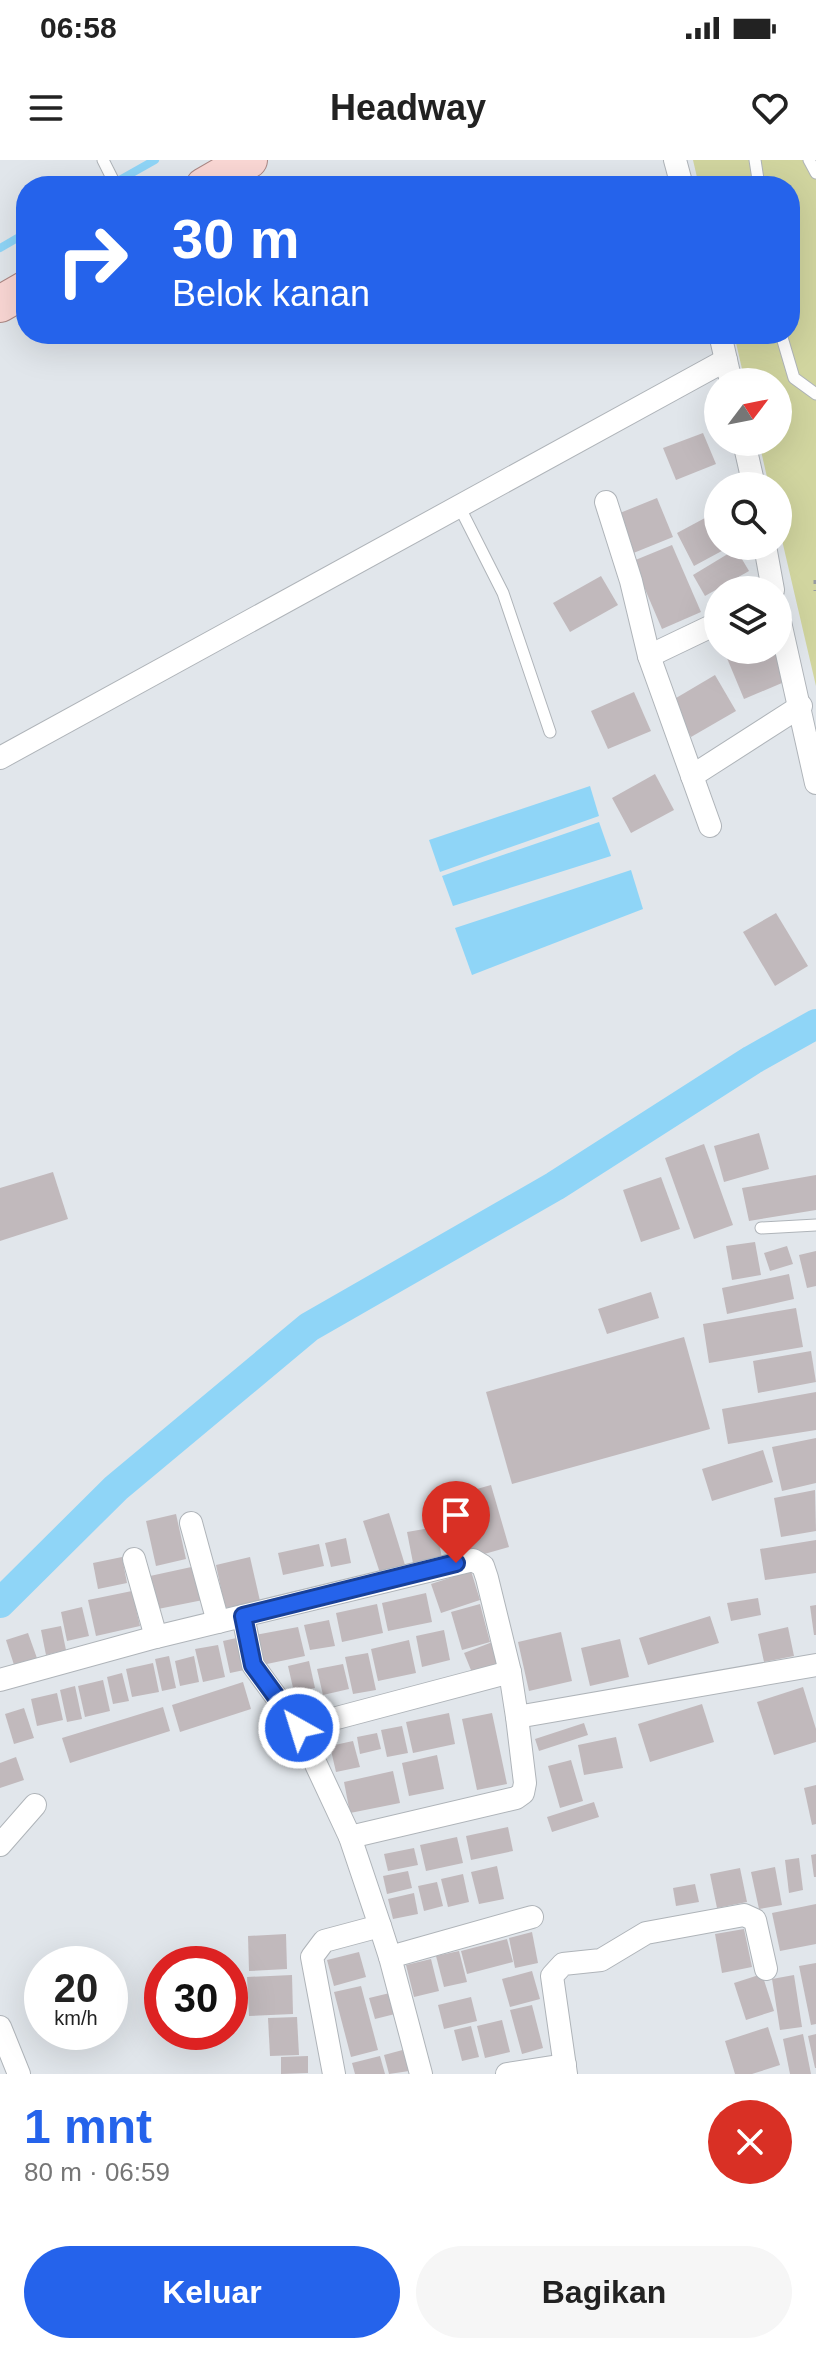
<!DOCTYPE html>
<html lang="id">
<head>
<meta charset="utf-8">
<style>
	body { margin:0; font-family:Arial,sans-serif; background:#f6f6f6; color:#222; height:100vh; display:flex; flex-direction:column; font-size:30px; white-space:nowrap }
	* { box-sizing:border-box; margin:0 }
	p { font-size:26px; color:#767676 }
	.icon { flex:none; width:44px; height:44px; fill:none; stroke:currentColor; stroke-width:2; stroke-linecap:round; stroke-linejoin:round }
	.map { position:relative; height:1914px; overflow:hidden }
	.side { display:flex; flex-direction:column; background:#fff; flex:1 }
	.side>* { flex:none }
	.hud { position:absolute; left:16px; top:16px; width:784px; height:168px; border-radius:32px; box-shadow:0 8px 32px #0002; background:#2563eb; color:#fff; overflow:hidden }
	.needle { width:52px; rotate:58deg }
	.buttons { position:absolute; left:704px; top:208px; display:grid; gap:16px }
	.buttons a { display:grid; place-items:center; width:88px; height:88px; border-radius:50%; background:#fff; box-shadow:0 8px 32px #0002; font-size:40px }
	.speed { position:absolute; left:24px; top:1786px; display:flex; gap:16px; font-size:40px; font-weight:700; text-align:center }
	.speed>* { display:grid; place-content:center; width:104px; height:104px; border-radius:50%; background:#fff; box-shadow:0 8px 32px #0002; line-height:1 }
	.speed small { font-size:20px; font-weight:400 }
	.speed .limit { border:12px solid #d22; background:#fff; color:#111 }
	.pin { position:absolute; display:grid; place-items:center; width:68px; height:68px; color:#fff; margin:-82px -34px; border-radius:50% 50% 50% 0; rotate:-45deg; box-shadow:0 0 8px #0007 }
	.pin .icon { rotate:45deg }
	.me { position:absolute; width:88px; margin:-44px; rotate:321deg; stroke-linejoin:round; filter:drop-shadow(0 0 6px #0008) }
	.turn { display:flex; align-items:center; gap:28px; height:168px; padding:0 24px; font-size:36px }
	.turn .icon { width:104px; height:104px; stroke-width:2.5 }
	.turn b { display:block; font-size:56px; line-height:68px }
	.round { display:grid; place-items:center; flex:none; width:84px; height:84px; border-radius:42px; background:#f6f6f6 }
	.headline { display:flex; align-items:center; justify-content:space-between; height:136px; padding:0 24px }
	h1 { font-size:48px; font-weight:700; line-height:60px; color:#2563eb }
	.button { display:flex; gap:16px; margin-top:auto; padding:16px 24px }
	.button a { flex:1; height:92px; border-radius:48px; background:#2563eb; color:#fff; font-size:32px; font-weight:700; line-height:92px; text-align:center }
	.button a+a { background:#f6f6f6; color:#222 }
	.status { display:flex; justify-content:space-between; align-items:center; height:56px; padding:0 40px; background:#fff; direction:ltr }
	.status svg { height:22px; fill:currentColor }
	header { display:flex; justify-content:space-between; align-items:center; height:104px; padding:0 24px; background:#fff; font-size:36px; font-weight:700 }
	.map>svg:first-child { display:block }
	.green { fill:#d1d59f }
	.water { fill:#8fd5f7 }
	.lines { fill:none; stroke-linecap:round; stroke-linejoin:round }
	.stream { stroke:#8fd5f7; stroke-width:8 }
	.canal { stroke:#8fd5f7; stroke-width:30 }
	.building { fill:#c1b9bc }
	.lane-casing { stroke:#afb4b9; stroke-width:13 }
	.street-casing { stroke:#afb4b9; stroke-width:24 }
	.primary-casing { stroke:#ab8784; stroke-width:38 }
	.path { stroke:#979b9f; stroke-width:5; stroke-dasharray:4 6; stroke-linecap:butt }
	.lane { stroke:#fff; stroke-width:11 }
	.street { stroke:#fff; stroke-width:22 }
	.primary { stroke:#fad7d4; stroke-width:36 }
	.route-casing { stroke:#184099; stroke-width:20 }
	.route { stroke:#2563eb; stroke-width:14 }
</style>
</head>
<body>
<div class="status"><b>06:58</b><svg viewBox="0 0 49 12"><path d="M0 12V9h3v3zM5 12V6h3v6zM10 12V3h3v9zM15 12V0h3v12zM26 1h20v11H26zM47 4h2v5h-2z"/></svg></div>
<header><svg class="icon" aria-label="menu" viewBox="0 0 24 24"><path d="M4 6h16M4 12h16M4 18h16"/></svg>Headway<svg class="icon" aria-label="heart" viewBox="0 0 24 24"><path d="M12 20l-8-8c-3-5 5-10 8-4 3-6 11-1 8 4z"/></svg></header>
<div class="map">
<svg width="816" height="1914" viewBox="0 0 816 1914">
	<rect width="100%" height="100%" fill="#e1e6eb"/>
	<!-- green -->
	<path class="green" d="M 693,0 L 816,0 L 816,526 L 778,363 L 778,326 L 769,326 L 759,282 L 778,282 L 778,222 L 745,222 L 734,174 L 790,174 L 790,26 L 699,26 Z"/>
	<!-- water -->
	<g class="water">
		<path d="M 590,626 L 599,656 L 440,712 L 429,680 Z"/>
		<path d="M 599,662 L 611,696 L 453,746 L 442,716 Z"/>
		<path d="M 631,710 L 643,749 L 472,815 L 455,768 Z"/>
	</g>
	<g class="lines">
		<!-- stream -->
		<g class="stream">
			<path d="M 109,26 L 155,0"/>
			<path d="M 0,88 L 26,73"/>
		</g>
		<!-- canal -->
		<path class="canal" d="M 0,1443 L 116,1328 L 309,1167 L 555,1026 L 752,900 L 816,864"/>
	</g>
	<!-- building -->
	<g class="building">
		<path d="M 703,273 L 716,304 L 676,320 L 663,288 Z"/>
		<path d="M 657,338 L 673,377 L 631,394 L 615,355 Z"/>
		<path d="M 718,351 L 718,386 L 731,386 L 694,406 L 677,373 Z"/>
		<path d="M 672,385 L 701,452 L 662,469 L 633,401 Z"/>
		<path d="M 736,389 L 749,411 L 705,436 L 693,415 Z"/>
		<path d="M 601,416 L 618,445 L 570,472 L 553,443 Z"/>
		<path d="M 777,490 L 789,520 L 744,539 L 724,491 Z"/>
		<path d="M 715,515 L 736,551 L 691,577 L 671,541 Z"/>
		<path d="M 634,532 L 651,571 L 608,589 L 591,551 Z"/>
		<path d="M 655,614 L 674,650 L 631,673 L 612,638 Z"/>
		<path d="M 776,753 L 808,806 L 775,826 L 743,772 Z"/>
		<path d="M 759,973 L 769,1009 L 724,1022 L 714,986 Z"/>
		<path d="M 704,984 L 733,1065 L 694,1079 L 665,998 Z"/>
		<path d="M 53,1012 L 68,1059 L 0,1081 L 0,1028 Z"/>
		<path d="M 816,1015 L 816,1050 L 749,1061 L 742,1028 Z"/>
		<path d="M 661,1017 L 680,1069 L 641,1082 L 623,1030 Z"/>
		<path d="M 755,1082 L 761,1115 L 732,1120 L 726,1086 Z"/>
		<path d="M 787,1086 L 793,1104 L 770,1111 L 764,1093 Z"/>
		<path d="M 816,1091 L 816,1126 L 807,1128 L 799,1095 Z"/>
		<path d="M 789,1114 L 794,1139 L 727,1154 L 722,1128 Z"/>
		<path d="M 651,1132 L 659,1158 L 607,1174 L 598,1149 Z"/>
		<path d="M 796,1148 L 803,1187 L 709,1203 L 703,1164 Z"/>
		<path d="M 684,1177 L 710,1269 L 512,1324 L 486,1232 Z"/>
		<path d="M 811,1191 L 816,1222 L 758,1233 L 753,1201 Z"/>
		<path d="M 816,1232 L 816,1270 L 728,1284 L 722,1249 Z"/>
		<path d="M 816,1278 L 816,1323 L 782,1331 L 772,1287 Z"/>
		<path d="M 763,1290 L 773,1322 L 712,1341 L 702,1309 Z"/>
		<path d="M 491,1325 L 509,1387 L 456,1402 L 438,1340 Z"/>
		<path d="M 815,1330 L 816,1371 L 781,1377 L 774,1338 Z"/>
		<path d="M 389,1353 L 405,1405 L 380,1413 L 363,1361 Z"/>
		<path d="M 176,1354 L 186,1399 L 156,1406 L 146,1361 Z"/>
		<path d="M 436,1367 L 443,1403 L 414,1408 L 407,1372 Z"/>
		<path d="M 346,1378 L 351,1403 L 331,1407 L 325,1383 Z"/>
		<path d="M 816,1380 L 816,1413 L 765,1420 L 760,1389 Z"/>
		<path d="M 319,1384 L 324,1406 L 283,1415 L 278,1393 Z"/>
		<path d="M 122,1397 L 127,1423 L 98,1429 L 93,1403 Z"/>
		<path d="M 250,1397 L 260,1441 L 225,1448 L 216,1405 Z"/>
		<path d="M 196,1406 L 203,1440 L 158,1449 L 150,1416 Z"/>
		<path d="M 471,1411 L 480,1440 L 441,1453 L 431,1424 Z"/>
		<path d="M 132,1431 L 140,1466 L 96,1476 L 88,1440 Z"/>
		<path d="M 426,1433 L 432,1462 L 388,1471 L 382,1443 Z"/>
		<path d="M 758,1438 L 761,1455 L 731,1461 L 727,1443 Z"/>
		<path d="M 377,1444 L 383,1473 L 342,1482 L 336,1453 Z"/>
		<path d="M 480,1444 L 490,1482 L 462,1490 L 451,1452 Z"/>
		<path d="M 816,1445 L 816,1475 L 814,1475 L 810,1446 Z"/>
		<path d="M 82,1447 L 89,1476 L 67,1481 L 61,1452 Z"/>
		<path d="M 710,1456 L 719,1483 L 648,1505 L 639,1478 Z"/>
		<path d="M 329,1460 L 335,1486 L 310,1490 L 304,1465 Z"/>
		<path d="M 61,1466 L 66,1490 L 46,1495 L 41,1470 Z"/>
		<path d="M 298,1467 L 305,1496 L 262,1505 L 255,1475 Z"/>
		<path d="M 788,1467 L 794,1496 L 764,1502 L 758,1474 Z"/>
		<path d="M 444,1470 L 450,1500 L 422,1507 L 416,1476 Z"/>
		<path d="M 561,1472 L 572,1521 L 529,1531 L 518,1482 Z"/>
		<path d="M 28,1473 L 38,1501 L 15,1508 L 6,1480 Z"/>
		<path d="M 241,1477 L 249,1509 L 230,1513 L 223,1481 Z"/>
		<path d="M 620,1479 L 629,1517 L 590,1526 L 581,1488 Z"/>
		<path d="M 409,1480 L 416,1513 L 378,1521 L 371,1489 Z"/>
		<path d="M 495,1481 L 506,1508 L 475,1520 L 464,1493 Z"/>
		<path d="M 218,1485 L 225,1517 L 203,1522 L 195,1489 Z"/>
		<path d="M 368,1493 L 376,1530 L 353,1534 L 345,1497 Z"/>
		<path d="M 169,1496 L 176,1528 L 162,1531 L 155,1499 Z"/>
		<path d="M 194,1496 L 199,1522 L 180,1526 L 175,1501 Z"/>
		<path d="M 309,1501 L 315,1528 L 294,1532 L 288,1506 Z"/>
		<path d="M 153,1503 L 159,1532 L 132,1537 L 126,1509 Z"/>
		<path d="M 343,1504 L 349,1529 L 323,1535 L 317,1509 Z"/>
		<path d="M 122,1513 L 129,1541 L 113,1544 L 107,1517 Z"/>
		<path d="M 103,1520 L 110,1551 L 85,1557 L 78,1526 Z"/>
		<path d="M 243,1522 L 251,1549 L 180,1572 L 172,1545 Z"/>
		<path d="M 75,1526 L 82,1559 L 67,1562 L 60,1530 Z"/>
		<path d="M 803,1527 L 816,1569 L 816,1582 L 774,1595 L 757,1542 Z"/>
		<path d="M 57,1533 L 63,1560 L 37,1566 L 31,1539 Z"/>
		<path d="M 702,1544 L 714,1582 L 650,1602 L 638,1564 Z"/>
		<path d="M 163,1547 L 170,1571 L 70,1603 L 62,1578 Z"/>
		<path d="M 24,1548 L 34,1578 L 14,1584 L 5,1554 Z"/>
		<path d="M 449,1553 L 455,1584 L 413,1593 L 406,1562 Z"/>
		<path d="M 492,1553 L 507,1624 L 477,1630 L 462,1559 Z"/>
		<path d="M 584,1563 L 588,1575 L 539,1591 L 535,1579 Z"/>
		<path d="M 402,1566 L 408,1593 L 387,1597 L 381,1570 Z"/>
		<path d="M 377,1573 L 381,1589 L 360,1594 L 357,1577 Z"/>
		<path d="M 616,1577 L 623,1608 L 584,1615 L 578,1585 Z"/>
		<path d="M 353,1581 L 360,1607 L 336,1612 L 330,1586 Z"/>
		<path d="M 437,1595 L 444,1629 L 409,1636 L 402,1603 Z"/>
		<path d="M 16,1597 L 24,1620 L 0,1628 L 0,1603 Z"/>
		<path d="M 571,1600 L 583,1641 L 560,1648 L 548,1606 Z"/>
		<path d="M 393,1611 L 400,1643 L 350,1653 L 344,1622 Z"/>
		<path d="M 816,1625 L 816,1664 L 812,1665 L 804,1628 Z"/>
		<path d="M 594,1642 L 599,1657 L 552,1672 L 547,1657 Z"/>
		<path d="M 508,1667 L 513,1691 L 471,1700 L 466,1676 Z"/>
		<path d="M 457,1677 L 463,1703 L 426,1711 L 420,1685 Z"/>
		<path d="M 414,1688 L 418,1705 L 388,1711 L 384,1694 Z"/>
		<path d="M 816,1694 L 816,1717 L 814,1717 L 811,1695 Z"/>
		<path d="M 799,1698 L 803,1730 L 789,1733 L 785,1700 Z"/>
		<path d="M 497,1706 L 504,1739 L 479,1744 L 471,1712 Z"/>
		<path d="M 775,1707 L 782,1745 L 759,1749 L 751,1712 Z"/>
		<path d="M 740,1708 L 747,1742 L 717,1748 L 710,1714 Z"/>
		<path d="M 408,1711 L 412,1728 L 387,1734 L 383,1716 Z"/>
		<path d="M 463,1714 L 469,1742 L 448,1747 L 441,1719 Z"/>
		<path d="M 437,1722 L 443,1746 L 424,1751 L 418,1726 Z"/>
		<path d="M 695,1724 L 699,1742 L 676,1746 L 673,1728 Z"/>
		<path d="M 414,1733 L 418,1754 L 393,1759 L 388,1739 Z"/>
		<path d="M 816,1744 L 816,1784 L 780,1791 L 772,1753 Z"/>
		<path d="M 744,1769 L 752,1807 L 722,1813 L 715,1774 Z"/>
		<path d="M 532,1772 L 538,1803 L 515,1808 L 509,1778 Z"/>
		<path d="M 286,1774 L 287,1809 L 249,1811 L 248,1776 Z"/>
		<path d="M 507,1779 L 513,1802 L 467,1814 L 461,1791 Z"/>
		<path d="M 459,1791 L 467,1822 L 444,1827 L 436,1796 Z"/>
		<path d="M 359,1792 L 366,1817 L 334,1826 L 327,1800 Z"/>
		<path d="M 431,1799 L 439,1831 L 414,1837 L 406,1805 Z"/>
		<path d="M 816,1803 L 816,1864 L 811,1865 L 799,1806 Z"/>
		<path d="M 532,1811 L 540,1839 L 510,1847 L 502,1819 Z"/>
		<path d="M 762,1814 L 774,1851 L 746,1860 L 734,1823 Z"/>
		<path d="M 292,1815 L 293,1854 L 249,1856 L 247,1817 Z"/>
		<path d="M 794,1815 L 802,1867 L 780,1870 L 772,1819 Z"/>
		<path d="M 361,1826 L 378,1890 L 351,1897 L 334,1832 Z"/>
		<path d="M 394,1832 L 399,1853 L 375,1859 L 369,1838 Z"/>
		<path d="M 471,1837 L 477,1861 L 444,1869 L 438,1845 Z"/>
		<path d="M 532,1845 L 543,1888 L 522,1894 L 510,1850 Z"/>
		<path d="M 297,1857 L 299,1895 L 270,1896 L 268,1858 Z"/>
		<path d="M 502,1860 L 510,1892 L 485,1898 L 477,1866 Z"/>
		<path d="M 471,1866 L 479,1897 L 462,1901 L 454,1870 Z"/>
		<path d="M 768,1867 L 780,1905 L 752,1914 L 735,1914 L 725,1881 Z"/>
		<path d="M 803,1874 L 811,1914 L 790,1914 L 783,1879 Z"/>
		<path d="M 816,1874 L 816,1908 L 815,1908 L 808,1876 Z"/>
		<path d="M 410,1888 L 416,1910 L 389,1914 L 384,1895 Z"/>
		<path d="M 308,1896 L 308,1913 L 281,1914 L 281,1897 Z"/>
		<path d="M 380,1896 L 385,1914 L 355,1914 L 352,1903 Z"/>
	</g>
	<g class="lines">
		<defs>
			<g id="lane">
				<path d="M 103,0 L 116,26"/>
				<path d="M 755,0 L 759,26"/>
				<path d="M 809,0 L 816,13"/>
				<path d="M 781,174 L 794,218 L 816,234"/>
				<path d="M 460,348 L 503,433 L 550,572"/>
				<path d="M 761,1068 L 816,1065"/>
			</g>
			<g id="street">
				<path d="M 675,0 L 682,26"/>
				<path d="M 720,174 L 731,222"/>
				<path d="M 744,282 L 754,326"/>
				<path d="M 606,342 L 631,421 L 649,496 L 710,666"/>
				<path d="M 765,386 L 773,430"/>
				<path d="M 778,453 L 816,623"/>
				<path d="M 649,496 L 718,463"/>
				<path d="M 0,598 L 726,200"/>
				<path d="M 692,616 L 801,546"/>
				<path d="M 191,1363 L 218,1462"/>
				<path d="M 134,1399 L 156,1477"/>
				<path d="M 243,1456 L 253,1505 L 299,1568 L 350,1677 L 516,1638 L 523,1633 L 525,1623 L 517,1557"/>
				<path d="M 0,1520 L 156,1477 L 473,1400 L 483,1406 L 487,1418 L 510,1512 L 517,1557 L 816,1505"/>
				<path d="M 299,1568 L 510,1512"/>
				<path d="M 350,1677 L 380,1766"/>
				<path d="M 0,1685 L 35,1645"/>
				<path d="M 390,1797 L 421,1914"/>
				<path d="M 0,1867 L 19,1914"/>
				<path d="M 334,1914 L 312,1797 L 324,1781 L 380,1766 L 390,1797 L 532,1757"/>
				<path d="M 507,1914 L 565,1905"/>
				<path d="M 566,1914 L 552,1816 L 563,1804 L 601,1800 L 646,1773 L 744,1755 L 755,1760 L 766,1809"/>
			</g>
			<g id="primary">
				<path d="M 204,26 L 249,0"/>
				<path d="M 0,144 L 26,129"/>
			</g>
		</defs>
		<!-- lane casing -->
		<use href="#lane" class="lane-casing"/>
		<!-- street casing -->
		<use href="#street" class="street-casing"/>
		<!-- primary casing -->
		<use href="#primary" class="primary-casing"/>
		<!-- path -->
		<path class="path" d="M 816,420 L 816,431"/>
		<!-- lane -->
		<use href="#lane" class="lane"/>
		<!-- street -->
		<use href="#street" class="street"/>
		<!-- primary -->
		<use href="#primary" class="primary"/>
	</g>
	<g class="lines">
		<defs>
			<path id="route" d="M 299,1568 L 253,1505 L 243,1456 L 456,1403"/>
		</defs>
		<!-- route casing -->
		<use href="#route" class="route-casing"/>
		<!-- route -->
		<use href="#route" class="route"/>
	</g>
</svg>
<div class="buttons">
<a><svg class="needle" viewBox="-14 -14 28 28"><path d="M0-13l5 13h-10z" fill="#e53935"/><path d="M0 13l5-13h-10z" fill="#767676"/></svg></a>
<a><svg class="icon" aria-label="search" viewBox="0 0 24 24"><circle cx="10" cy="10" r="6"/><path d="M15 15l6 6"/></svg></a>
<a><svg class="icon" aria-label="layers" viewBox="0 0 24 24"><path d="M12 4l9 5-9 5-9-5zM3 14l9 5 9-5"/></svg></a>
</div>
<div class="speed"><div>20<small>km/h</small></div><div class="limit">30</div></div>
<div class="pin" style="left:456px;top:1403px;background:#d93025"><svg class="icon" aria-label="arrive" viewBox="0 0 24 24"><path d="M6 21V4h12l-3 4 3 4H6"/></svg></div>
<svg class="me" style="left:299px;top:1568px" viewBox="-20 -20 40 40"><circle r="17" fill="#2563eb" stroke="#fff" stroke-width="3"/><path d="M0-11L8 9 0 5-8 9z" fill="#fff"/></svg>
<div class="hud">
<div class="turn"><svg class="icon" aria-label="right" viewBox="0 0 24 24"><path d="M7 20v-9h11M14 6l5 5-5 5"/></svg><div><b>30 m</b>Belok kanan</div></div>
</div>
</div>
<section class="side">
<div class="headline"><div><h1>1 mnt</h1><p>80 m · 06:59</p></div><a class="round" style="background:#d93025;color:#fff"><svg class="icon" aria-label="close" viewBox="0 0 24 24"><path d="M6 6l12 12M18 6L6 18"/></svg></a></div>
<div class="button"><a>Keluar</a><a>Bagikan</a></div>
</section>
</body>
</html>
